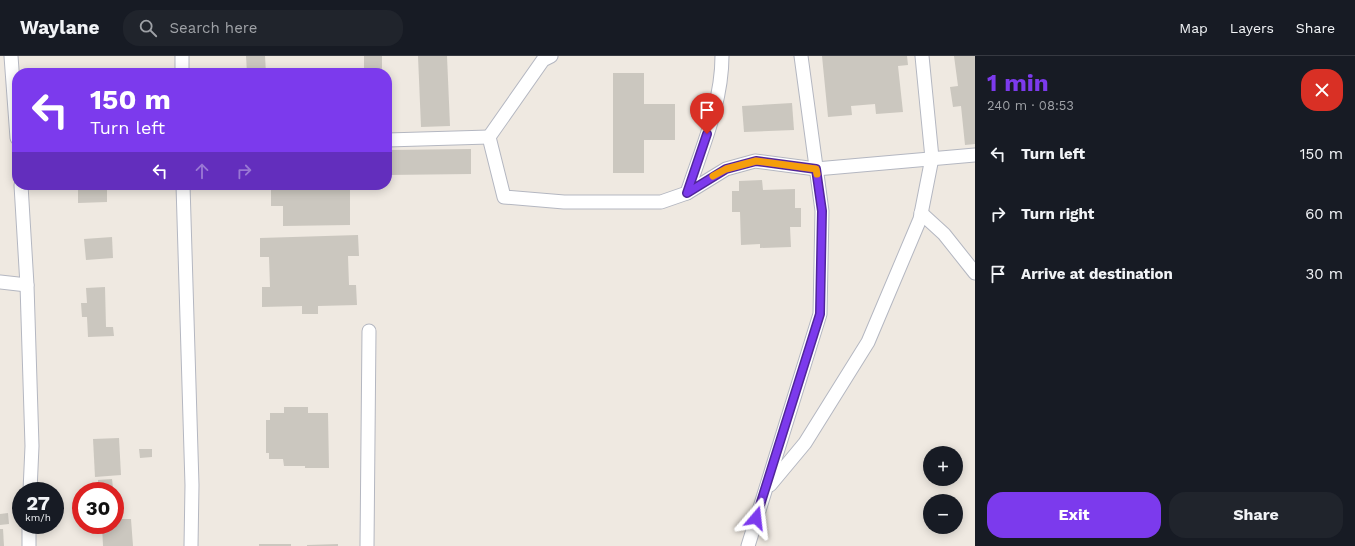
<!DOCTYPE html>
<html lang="en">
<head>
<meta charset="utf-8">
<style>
	body { margin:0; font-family:"Work Sans",sans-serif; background:#20242c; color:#f1f3f6; height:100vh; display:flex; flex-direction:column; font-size:15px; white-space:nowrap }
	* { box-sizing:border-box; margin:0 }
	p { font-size:13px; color:#9ea1a6 }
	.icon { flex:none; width:22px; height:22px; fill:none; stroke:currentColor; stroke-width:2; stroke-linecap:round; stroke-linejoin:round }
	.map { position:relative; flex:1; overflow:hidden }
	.details { display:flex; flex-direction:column; background:#171b24; width:380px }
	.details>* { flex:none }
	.banner { position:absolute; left:12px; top:12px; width:380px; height:122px; border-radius:16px; box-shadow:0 2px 10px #0003; background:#7c3aed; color:#fff; overflow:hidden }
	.tools { position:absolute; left:923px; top:390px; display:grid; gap:8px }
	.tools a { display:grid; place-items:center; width:40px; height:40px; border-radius:50%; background:#171b24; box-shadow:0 2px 10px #0003; font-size:20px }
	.speed { position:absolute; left:12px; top:426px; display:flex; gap:8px; font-size:20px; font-weight:700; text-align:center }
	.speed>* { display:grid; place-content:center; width:52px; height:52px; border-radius:50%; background:#171b24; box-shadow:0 2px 10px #0003; line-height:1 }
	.speed small { font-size:10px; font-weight:400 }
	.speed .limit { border:6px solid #d22; background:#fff; color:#111 }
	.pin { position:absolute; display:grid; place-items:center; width:34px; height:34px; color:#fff; margin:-41px -17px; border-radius:50% 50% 50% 0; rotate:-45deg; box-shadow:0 0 4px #0007 }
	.pin .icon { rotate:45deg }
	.me { position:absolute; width:44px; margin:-22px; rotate:17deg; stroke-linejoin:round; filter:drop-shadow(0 0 3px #0008) }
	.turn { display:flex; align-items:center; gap:14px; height:84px; padding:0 12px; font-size:18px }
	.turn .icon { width:52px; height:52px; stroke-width:2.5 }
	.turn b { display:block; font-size:28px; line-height:34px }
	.lanes { display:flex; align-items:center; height:38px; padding:0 12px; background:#0003; justify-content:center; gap:20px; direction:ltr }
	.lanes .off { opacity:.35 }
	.round { display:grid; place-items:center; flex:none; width:42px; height:42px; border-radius:16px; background:#20242c }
	.head { display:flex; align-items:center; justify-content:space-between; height:68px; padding:0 12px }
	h1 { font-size:24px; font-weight:700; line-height:30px; color:#7c3aed }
	.cta { display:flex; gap:8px; margin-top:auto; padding:8px 12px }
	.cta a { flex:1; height:46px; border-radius:16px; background:#7c3aed; color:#fff; font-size:16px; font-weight:700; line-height:46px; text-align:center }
	.cta a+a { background:#20242c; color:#f1f3f6 }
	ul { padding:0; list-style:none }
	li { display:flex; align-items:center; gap:12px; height:60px; padding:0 12px }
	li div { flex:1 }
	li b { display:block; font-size:15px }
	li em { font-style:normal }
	header { display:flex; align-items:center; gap:24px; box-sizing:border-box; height:56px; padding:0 20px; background:#171b24; border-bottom:1px solid #363941 }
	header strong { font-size:19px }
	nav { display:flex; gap:22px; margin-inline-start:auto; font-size:14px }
	.search { width:280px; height:36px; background:#20242c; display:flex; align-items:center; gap:10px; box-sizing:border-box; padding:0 14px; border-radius:16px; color:#9ea1a6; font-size:15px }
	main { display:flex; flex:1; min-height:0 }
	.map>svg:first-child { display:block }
	.building { fill:#cbc7bf }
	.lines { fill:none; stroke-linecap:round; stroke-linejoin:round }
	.street-casing { stroke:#b4b7c1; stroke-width:15 }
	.street { stroke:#fff; stroke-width:13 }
	.route-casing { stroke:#51269a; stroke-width:10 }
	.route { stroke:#7c3aed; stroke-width:7 }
	.slow { stroke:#f59e0b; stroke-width:7 }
</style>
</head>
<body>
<header>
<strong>Waylane</strong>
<div class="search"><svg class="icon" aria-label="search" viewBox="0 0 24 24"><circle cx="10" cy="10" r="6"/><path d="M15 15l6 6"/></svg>Search here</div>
<nav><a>Map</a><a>Layers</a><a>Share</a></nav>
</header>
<main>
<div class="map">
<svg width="975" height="490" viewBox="0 0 975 490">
	<rect width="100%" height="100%" fill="#efe9e1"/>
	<!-- building -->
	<g class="building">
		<path d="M 246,0 L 265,0 L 266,17 L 247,17 Z"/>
		<rect x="364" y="0" width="18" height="17"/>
		<path d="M 418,0 L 447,0 L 450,70 L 421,71 Z"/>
		<path d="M 822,0 L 907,0 L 908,9 L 898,10 L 903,56 L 876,58 L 875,48 L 851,50 L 852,59 L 828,61 Z"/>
		<path d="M 954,0 L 975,0 L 975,88 L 965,89 L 961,50 L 953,51 L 950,31 L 958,30 Z"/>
		<path d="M 613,17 L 644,17 L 644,48 L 675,48 L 675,84 L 644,84 L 644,117 L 613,117 Z"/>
		<path d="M 792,47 L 794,74 L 744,76 L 742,50 Z"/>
		<path d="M 471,93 L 471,118 L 387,119 L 387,94 Z"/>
		<path d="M 762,124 L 763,134 L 795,133 L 795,152 L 801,152 L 801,171 L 790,171 L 791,191 L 760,192 L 760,188 L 741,189 L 740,156 L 732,156 L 732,135 L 739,135 L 739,125 Z"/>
		<path d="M 78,129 L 96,129 L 97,133 L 107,133 L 107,146 L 78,147 Z"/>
		<path d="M 282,129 L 350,129 L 350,169 L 283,170 L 283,150 L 271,150 L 271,130 Z"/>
		<path d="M 358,179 L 359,200 L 348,200 L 349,229 L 356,229 L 357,249 L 318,250 L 318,258 L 302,258 L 302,250 L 262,251 L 262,231 L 270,231 L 269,201 L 260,201 L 260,182 Z"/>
		<path d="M 112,181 L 113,202 L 86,204 L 84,183 Z"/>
		<path d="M 105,231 L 106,271 L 113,271 L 114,280 L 88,281 L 87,261 L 82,261 L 81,247 L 87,247 L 86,232 Z"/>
		<path d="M 284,351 L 308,351 L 308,357 L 328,357 L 329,412 L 305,412 L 305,410 L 284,410 L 283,403 L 269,403 L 269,397 L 266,397 L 266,364 L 270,364 L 270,357 L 284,357 Z"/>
		<path d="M 119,382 L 121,419 L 95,421 L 93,383 Z"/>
		<path d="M 139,393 L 152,393 L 152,401 L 140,402 Z"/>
		<path d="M 112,423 L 113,432 L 98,433 L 98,424 Z"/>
		<path d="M 8,457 L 9,468 L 0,469 L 0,458 Z"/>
		<path d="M 115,463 L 131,463 L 133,490 L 103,490 L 102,469 L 115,469 Z"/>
		<path d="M 0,473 L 3,473 L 4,490 L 0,490 Z"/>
		<rect x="259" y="488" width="32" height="2"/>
		<path d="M 338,488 L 338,490 L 307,490 L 307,489 Z"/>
	</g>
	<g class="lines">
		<defs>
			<g id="street">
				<path d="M 11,0 L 17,82"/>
				<path d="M 182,0 L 182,17"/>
				<path d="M 551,0 L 543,4 L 489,81 L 504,141 L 564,146 L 661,146 L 687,137 L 726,113 L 755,105 L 816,113 L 975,99"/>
				<path d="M 387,84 L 489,81"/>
				<path d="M 21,129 L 27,229 L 32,390 L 30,435"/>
				<path d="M 183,129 L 192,429 L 191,490"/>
				<path d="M 687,137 C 702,92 722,47 722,0"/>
				<path d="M 921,157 L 944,178 L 975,217"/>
				<path d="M 0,226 L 27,229"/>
				<path d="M 770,429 L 805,387 L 868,286 L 920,163 L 932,102 L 922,0"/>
				<path d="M 29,490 L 29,469"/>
				<path d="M 367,490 L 369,275"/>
				<path d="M 748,490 L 820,258 L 822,155 L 801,0"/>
			</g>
		</defs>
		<!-- street casing -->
		<use href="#street" class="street-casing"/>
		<!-- street -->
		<use href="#street" class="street"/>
	</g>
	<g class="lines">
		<defs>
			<path id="route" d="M 707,78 L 687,137 L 726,113 L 756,105 L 816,113 L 822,155 L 820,258 L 756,462"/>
		</defs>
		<!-- route casing -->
		<use href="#route" class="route-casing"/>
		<!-- route -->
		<use href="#route" class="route"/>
		<!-- slow -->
		<path class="slow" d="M 713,120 L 726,113 L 756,105 L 816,113 L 817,118"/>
	</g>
</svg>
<div class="tools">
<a>+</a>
<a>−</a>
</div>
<div class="speed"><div>27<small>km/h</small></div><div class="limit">30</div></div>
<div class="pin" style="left:707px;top:78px;background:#d93025"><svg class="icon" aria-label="arrive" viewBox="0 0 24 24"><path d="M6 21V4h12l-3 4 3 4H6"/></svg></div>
<svg class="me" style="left:756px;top:462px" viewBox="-20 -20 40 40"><path d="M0-17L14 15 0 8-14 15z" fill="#7c3aed" stroke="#fff" stroke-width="4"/></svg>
<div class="banner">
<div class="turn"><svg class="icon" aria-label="left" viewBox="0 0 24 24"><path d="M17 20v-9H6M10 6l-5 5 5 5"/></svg><div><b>150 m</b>Turn left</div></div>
<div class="lanes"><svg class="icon" aria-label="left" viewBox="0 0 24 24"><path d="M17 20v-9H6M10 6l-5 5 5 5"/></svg><svg class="icon off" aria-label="ahead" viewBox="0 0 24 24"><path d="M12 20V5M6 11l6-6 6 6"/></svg><svg class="icon off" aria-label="right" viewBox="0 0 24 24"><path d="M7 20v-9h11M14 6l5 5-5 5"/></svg></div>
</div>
</div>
<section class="details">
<div class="head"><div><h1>1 min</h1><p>240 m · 08:53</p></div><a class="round" style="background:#d93025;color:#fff"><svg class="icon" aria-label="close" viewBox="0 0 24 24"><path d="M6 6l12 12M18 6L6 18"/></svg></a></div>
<ul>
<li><svg class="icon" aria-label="left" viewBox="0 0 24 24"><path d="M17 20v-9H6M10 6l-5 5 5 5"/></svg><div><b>Turn left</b></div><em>150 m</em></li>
<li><svg class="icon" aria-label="right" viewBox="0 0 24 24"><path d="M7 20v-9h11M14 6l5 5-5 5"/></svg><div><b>Turn right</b></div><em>60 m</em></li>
<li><svg class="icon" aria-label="arrive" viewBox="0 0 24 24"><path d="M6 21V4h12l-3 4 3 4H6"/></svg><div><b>Arrive at destination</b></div><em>30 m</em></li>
</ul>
<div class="cta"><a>Exit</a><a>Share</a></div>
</section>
</main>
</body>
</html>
